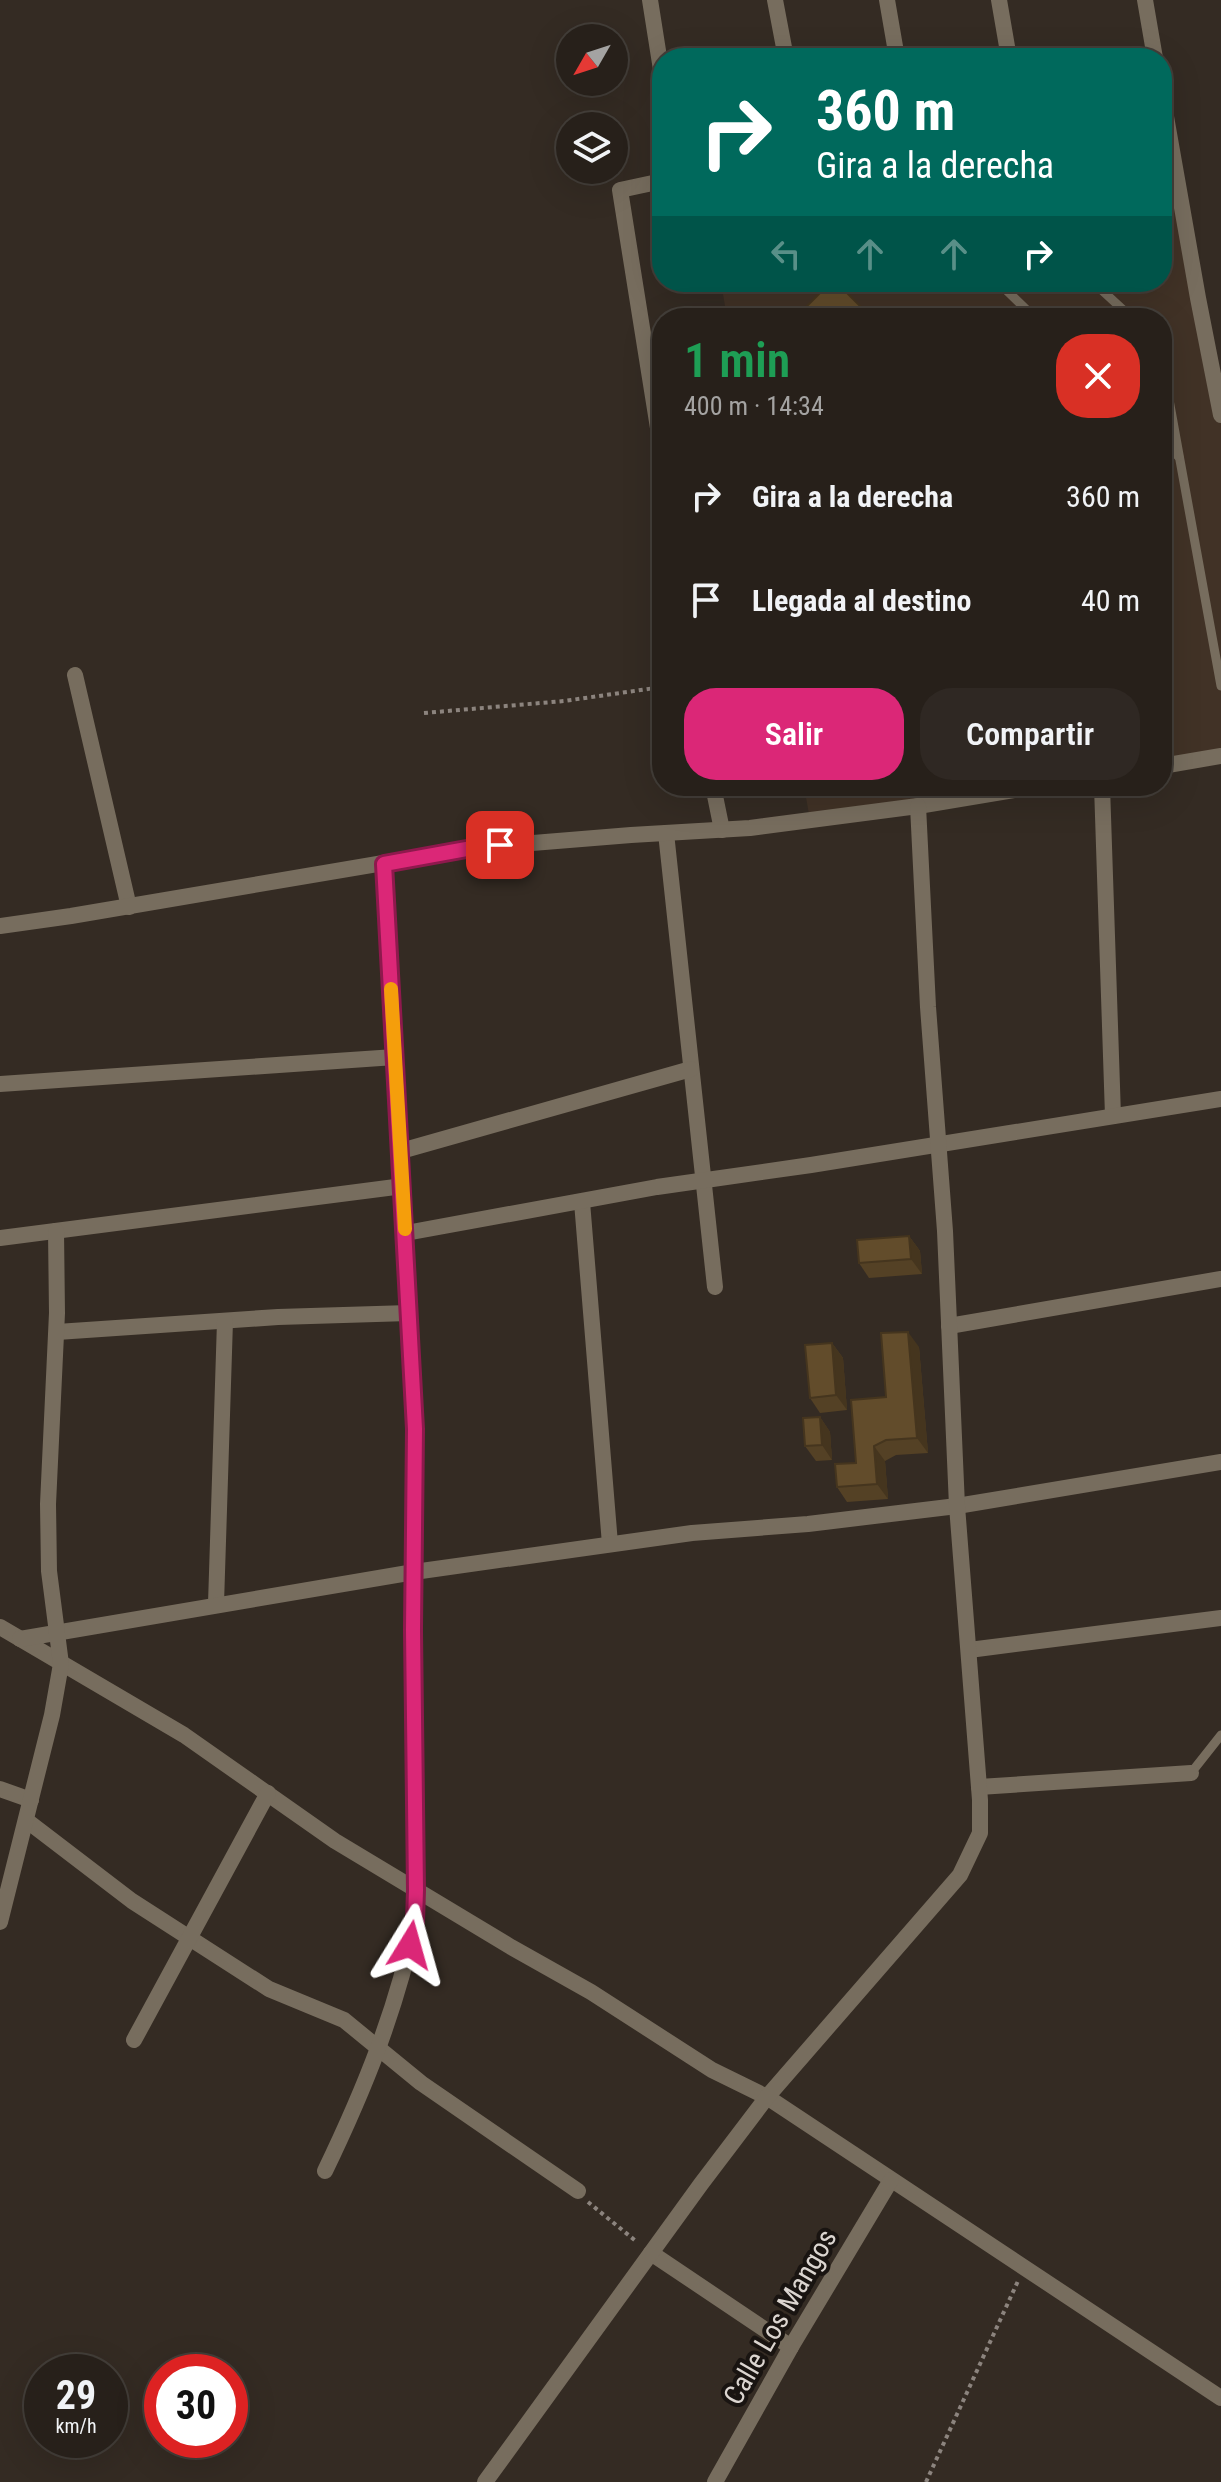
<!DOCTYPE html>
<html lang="es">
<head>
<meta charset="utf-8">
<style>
	body { margin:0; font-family:"Roboto Condensed",sans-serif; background:#2f2823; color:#f1f3f6; height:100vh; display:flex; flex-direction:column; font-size:30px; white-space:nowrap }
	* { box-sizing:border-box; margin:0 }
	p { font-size:26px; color:#a4a3a2 }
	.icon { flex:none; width:44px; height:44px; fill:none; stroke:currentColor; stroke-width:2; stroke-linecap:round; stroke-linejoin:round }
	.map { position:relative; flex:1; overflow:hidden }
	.side { position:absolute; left:652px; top:308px; width:520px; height:488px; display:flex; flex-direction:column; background:#27201a; border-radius:32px; box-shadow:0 8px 32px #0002,0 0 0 2px #433e39 }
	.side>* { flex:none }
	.guide { position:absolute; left:652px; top:48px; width:520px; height:244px; border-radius:32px; box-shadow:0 8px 32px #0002,0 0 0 2px #433e39; background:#00695c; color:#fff; overflow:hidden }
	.needle { width:52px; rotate:231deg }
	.tools { position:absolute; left:556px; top:24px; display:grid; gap:16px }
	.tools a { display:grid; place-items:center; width:72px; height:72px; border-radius:50%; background:#27201a; box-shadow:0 8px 32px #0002,0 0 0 2px #433e39; font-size:40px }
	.speed { position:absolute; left:24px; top:2354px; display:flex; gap:16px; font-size:40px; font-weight:700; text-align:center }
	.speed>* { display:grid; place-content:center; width:104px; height:104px; border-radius:50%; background:#27201a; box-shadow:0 8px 32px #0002,0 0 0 2px #433e39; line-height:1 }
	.speed small { font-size:20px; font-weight:400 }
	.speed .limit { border:12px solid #d22; background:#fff; color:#111 }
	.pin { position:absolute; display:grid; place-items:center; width:68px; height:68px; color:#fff; margin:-34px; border-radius:16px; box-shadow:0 4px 12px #0006 }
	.me { position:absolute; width:88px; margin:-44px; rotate:8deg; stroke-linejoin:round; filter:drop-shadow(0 0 6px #0008) }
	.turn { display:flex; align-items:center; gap:28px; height:168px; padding:0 32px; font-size:36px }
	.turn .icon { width:104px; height:104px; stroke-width:2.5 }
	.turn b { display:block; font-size:56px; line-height:68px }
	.lanes { display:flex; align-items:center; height:76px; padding:0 32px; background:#0003; justify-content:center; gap:40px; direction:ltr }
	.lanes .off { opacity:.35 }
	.round { display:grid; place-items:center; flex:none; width:84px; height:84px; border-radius:32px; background:#2f2823 }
	.headline { display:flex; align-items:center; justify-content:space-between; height:136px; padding:0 32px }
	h1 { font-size:48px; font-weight:600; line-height:60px; color:#1e9e55 }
	.cta { display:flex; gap:16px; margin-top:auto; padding:16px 32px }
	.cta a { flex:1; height:92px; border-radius:32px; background:#db2777; color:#fff; font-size:32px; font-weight:600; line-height:92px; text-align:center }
	.cta a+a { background:#2f2823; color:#f1f3f6 }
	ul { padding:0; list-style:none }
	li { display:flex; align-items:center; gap:24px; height:104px; padding:0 32px }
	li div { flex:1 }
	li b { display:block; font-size:30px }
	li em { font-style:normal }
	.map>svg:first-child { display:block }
	.built { fill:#413226 }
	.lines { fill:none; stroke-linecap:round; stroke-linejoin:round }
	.path { stroke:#8c847e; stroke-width:4; stroke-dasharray:4 4; stroke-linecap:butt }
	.lane { stroke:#776d5e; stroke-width:9 }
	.street { stroke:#776d5e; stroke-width:16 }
	.wall { fill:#544125 }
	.shaded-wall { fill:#45351e }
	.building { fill:#624c2b; stroke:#45351e; stroke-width:2 }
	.route-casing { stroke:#8e194d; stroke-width:20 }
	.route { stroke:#db2777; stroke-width:14 }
	.slow { stroke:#f59e0b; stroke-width:14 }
	.labels { text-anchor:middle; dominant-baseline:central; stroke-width:8; stroke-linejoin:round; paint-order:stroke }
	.street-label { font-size:28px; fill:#dbd5d0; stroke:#191411 }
</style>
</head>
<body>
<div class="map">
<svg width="1221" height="2482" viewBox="0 0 1221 2482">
	<rect width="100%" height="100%" fill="#342b23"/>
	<!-- built -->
	<g class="built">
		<path d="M 1162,95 L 1221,415 L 1221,756 L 1162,766 L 1162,318 L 727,318 L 721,282 L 1162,282 Z"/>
		<path d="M 804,786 L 1039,786 L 810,820 Z"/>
	</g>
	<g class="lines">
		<!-- path -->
		<g class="path">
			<path d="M 424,713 L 564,701 L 662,687"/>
			<path d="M 588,2202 L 637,2242"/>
			<path d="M 926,2482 L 1018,2281"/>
		</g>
		<!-- lane -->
		<g class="lane">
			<path d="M 998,282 L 1035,318"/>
			<path d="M 1093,282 L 1132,318"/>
			<path d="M 1162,361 L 1221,686"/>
			<path d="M 1162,441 L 1179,457"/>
			<path d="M 1191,1773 L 1221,1735"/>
		</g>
		<!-- street -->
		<g class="street">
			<path d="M 650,0 L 662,76"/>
			<path d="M 775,0 L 786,58"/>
			<path d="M 887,0 L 897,58"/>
			<path d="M 999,0 L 1009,58"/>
			<path d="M 1145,0 L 1155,58"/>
			<path d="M 1162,94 L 1198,298 L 1221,415"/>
			<path d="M 662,181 L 620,190 L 662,453"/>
			<path d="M 75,675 L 129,907"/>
			<path d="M 1162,766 L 1221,756"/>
			<path d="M 713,786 L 722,830"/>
			<path d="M 1102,786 L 1113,1116"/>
			<path d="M 666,833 L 715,1287"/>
			<path d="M 0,926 L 71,916 L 472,848 L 631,835 L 750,828 L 918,806 L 1039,786"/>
			<path d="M 0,1084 L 395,1057"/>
			<path d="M 401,1151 L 691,1069"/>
			<path d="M 582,1202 L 610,1544"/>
			<path d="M 406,1233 L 657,1187 L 811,1165 L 1221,1099"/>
			<path d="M 0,1238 L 403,1186"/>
			<path d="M 949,1326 L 1221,1279"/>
			<path d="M 57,1332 L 278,1317 L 409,1313"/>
			<path d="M 216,1604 L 225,1321"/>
			<path d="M 0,1627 L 184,1735 L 335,1841 L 511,1947 L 591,1992 L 712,2070 L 767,2097 L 1221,2398"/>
			<path d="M 20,1639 L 414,1572 L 692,1533 L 808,1524 L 957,1506 L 1221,1462"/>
			<path d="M 969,1650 L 1221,1618"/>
			<path d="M 979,1787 L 1191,1773"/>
			<path d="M 0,1789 L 31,1800"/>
			<path d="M 26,1820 L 132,1901 L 269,1989 L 344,2020 L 421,2083 L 578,2191"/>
			<path d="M 0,1922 L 52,1715 L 61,1664 L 49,1571 L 48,1504 L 57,1313 L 56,1231"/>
			<path d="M 134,2040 L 268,1793"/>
			<path d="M 325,2171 C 364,2090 397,2009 415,1921 L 415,1429 L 384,864"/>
			<path d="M 651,2253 L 791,2347"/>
			<path d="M 485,2482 L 701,2184 L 767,2097 L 960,1875 L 980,1833 L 980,1800 L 957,1506 L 945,1231 L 928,1007 L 918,806"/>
			<path d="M 715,2482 L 791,2347 L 891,2180"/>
		</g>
	</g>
	<!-- wall -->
	<g class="wall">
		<path d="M 909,1236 L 920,1251 L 922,1274 L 869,1278 L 859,1263 Z"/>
		<path d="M 832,1343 L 843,1358 L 847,1410 L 820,1413 L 810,1398 Z"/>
		<path d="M 919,1347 L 928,1453 L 896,1455 L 885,1461 L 888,1499 L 847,1502 L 837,1487 L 856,1463 Z"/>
		<path d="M 820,1417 L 830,1432 L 832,1460 L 816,1461 L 805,1446 Z"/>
	</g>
	<!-- shaded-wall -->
	<g class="shaded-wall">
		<path d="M 909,1236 L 920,1251 L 922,1274 L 911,1259 Z"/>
		<path d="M 908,1332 L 919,1347 L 928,1453 L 917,1438 Z"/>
		<path d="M 832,1343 L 843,1358 L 847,1410 L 836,1395 Z"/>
		<path d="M 820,1417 L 830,1432 L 832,1460 L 822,1445 Z"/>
		<path d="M 874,1446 L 885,1461 L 888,1499 L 877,1484 Z"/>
	</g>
	<!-- building -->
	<g class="building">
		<path d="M 830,283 L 837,290 L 841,287 L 872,318 L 817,318 L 806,307 Z"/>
		<path d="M 909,1236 L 911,1259 L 859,1263 L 857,1240 Z"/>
		<path d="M 908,1332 L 917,1438 L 886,1440 L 874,1446 L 877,1484 L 837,1487 L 835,1464 L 856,1463 L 851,1400 L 886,1397 L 881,1333 Z"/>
		<path d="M 832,1343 L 836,1395 L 810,1398 L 805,1345 Z"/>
		<path d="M 820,1417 L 822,1445 L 805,1446 L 803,1418 Z"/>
	</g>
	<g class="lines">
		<defs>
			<path id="route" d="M 410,1945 L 415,1921 L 416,1890 L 413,1630 L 415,1429 L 384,864 L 472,848 L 500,845"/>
		</defs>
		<!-- route casing -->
		<use href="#route" class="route-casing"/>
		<!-- route -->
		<use href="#route" class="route"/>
		<!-- slow -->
		<path class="slow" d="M 391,989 L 405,1229"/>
	</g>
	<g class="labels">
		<!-- street labels -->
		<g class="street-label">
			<text transform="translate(780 2317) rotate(-60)">Calle Los Mangos</text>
		</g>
	</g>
</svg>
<div class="tools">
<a><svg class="needle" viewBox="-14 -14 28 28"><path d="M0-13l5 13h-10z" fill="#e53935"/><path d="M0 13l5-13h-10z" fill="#a4a3a2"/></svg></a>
<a><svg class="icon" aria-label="layers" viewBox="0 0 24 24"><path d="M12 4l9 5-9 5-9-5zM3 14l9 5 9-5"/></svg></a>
</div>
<div class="speed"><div>29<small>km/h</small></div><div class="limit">30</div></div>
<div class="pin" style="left:500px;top:845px;background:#d93025"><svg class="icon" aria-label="arrive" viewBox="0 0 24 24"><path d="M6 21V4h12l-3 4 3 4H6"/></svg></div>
<svg class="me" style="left:410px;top:1945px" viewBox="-20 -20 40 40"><path d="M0-17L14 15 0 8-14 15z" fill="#db2777" stroke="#fff" stroke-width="4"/></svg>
<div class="guide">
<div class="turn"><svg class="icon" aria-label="right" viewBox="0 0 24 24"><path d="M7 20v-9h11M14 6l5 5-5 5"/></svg><div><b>360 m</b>Gira a la derecha</div></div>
<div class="lanes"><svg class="icon off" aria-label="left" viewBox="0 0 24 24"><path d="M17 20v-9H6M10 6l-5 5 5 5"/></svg><svg class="icon off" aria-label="ahead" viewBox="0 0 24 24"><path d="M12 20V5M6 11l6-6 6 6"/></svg><svg class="icon off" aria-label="ahead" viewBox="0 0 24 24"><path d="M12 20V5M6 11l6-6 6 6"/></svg><svg class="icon" aria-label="right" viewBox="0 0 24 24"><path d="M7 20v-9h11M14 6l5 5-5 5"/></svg></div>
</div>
<section class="side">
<div class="headline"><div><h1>1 min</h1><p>400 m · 14:34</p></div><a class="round" style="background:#d93025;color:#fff"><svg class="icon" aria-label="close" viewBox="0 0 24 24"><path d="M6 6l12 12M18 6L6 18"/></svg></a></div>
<ul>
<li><svg class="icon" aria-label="right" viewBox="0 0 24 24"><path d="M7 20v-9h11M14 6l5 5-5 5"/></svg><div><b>Gira a la derecha</b></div><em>360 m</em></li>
<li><svg class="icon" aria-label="arrive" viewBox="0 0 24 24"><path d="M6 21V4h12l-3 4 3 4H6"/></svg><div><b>Llegada al destino</b></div><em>40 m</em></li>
</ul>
<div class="cta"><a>Salir</a><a>Compartir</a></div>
</section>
</div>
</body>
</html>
